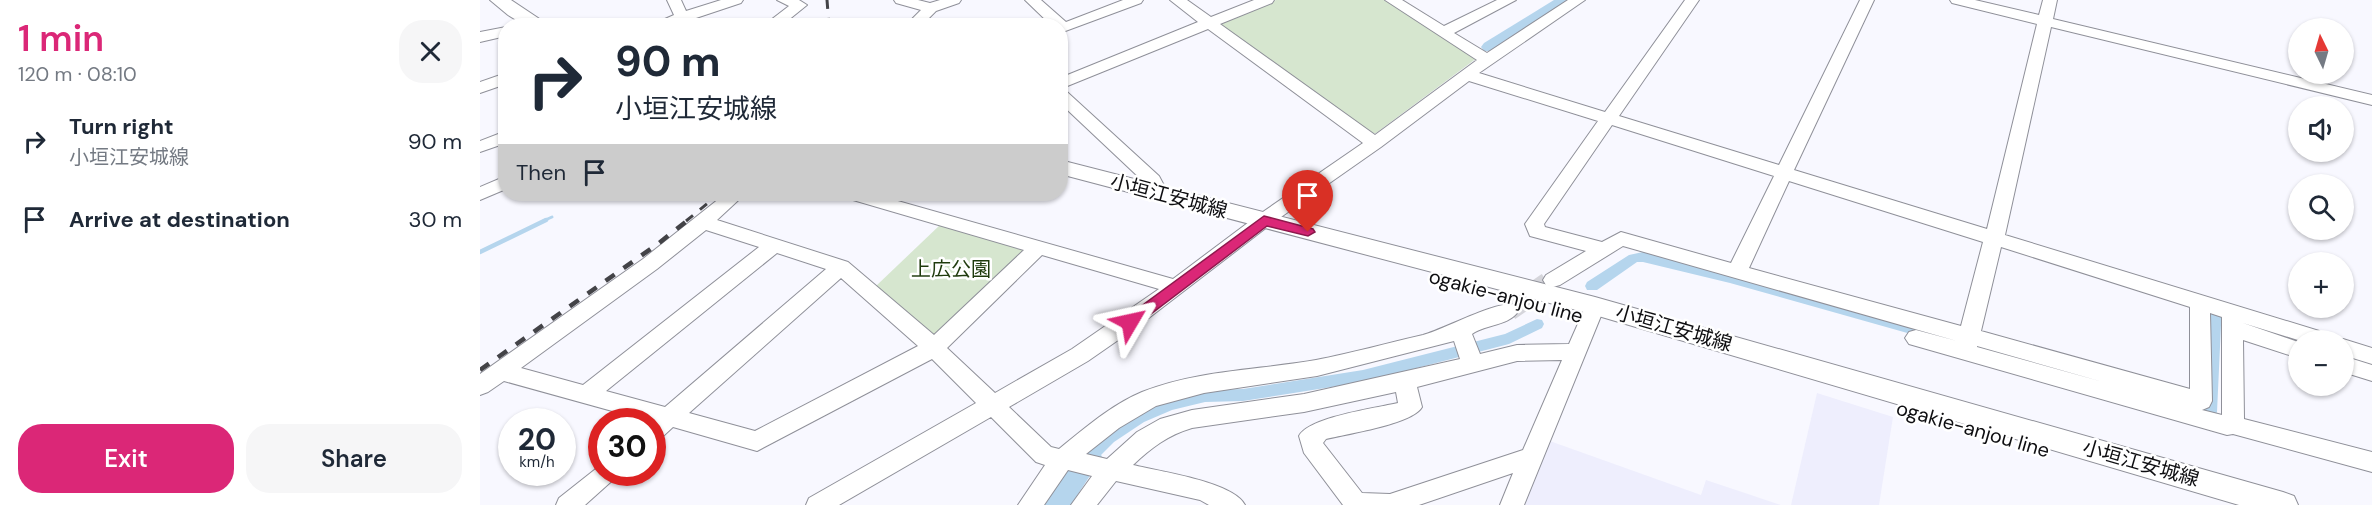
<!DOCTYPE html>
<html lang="en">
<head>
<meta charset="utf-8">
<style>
	body { margin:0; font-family:"DM Sans","Noto Sans JP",sans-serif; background:#f6f6f7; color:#1f2937; height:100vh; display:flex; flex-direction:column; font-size:22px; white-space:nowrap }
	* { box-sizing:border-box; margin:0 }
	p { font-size:20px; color:#747a83 }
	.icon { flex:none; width:33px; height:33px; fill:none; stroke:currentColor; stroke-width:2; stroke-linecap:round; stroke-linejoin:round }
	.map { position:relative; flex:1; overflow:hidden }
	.drawer { display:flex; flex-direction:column; background:#fff; width:480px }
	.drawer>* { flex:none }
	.hud { position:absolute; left:18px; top:18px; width:570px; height:183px; border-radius:24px; box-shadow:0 2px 4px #0004; background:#fff; color:#1f2937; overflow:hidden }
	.needle { width:39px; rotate:355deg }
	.controls { position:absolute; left:1808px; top:18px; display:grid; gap:12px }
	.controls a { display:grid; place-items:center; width:66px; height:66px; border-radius:50%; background:#fff; box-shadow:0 2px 4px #0004; font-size:30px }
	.speed { position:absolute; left:18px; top:408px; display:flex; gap:12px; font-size:30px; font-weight:700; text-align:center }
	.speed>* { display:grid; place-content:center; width:78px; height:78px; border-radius:50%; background:#fff; box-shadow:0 2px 4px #0004; line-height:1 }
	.speed small { font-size:15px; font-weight:400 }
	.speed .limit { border:9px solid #d22; background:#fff; color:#111 }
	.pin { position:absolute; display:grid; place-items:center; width:51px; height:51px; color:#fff; margin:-62px -26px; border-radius:50% 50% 50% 0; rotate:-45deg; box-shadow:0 0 6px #0007 }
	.pin .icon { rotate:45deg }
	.me { position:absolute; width:66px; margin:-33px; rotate:54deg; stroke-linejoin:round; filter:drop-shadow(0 0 4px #0008) }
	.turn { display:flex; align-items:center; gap:21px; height:126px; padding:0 18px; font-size:27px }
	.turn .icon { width:78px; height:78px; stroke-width:2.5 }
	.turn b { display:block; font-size:42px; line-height:51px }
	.then { display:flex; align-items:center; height:57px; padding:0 18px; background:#0003; gap:12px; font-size:22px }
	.round { display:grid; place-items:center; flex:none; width:63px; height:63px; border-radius:24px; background:#f6f6f7 }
	.head { display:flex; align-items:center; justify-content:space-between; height:102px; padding:0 18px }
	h1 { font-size:36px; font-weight:600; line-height:45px; color:#db2777 }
	.action { display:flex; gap:12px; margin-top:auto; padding:12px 18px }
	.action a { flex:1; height:69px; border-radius:24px; background:#db2777; color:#fff; font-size:24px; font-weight:600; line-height:69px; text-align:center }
	.action a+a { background:#f6f6f7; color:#1f2937 }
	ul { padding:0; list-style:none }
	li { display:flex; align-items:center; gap:18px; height:78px; padding:0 18px }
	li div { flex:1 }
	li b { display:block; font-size:22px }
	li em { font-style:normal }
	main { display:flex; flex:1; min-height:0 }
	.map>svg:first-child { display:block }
	.built { fill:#eeeefd }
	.green { fill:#d6e6cf }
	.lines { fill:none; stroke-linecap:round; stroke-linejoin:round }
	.stream-far1 { stroke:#b5d5ed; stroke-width:3 }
	.stream { stroke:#b5d5ed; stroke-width:4.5 }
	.canal { fill:#b5d5ed; fill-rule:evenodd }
	.river { fill:#b5d5ed; fill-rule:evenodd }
	.minor-tunnel { stroke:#d5d5db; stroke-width:22; stroke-dasharray:22 10; stroke-linecap:butt }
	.minor-casing { stroke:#8f9099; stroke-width:2 }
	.major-casing { stroke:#8f9099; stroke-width:2 }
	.minor { fill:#fff; fill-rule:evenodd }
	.major { fill:#fff; fill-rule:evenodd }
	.rail-far1 { stroke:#434347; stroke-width:3; stroke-dasharray:9 9; stroke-linecap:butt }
	.rail { stroke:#434347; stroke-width:4.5; stroke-dasharray:11 11; stroke-linecap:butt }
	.route { fill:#db2777; stroke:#8e194d; stroke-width:1.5 }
	.labels { text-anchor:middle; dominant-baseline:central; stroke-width:5; stroke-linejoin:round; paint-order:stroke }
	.street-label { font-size:20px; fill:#0e0e11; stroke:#fff }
	.park-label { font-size:20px; fill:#1f3b0d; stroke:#fff }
</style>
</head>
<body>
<main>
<section class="drawer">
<div class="head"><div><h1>1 min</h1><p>120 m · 08:10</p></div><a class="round"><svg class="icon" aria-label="close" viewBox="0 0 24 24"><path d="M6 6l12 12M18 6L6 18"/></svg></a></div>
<ul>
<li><svg class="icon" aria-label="right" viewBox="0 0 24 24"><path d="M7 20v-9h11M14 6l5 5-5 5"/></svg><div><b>Turn right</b><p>小垣江安城線</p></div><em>90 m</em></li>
<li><svg class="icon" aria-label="arrive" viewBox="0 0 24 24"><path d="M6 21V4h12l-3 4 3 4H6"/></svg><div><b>Arrive at destination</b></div><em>30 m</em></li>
</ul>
<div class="action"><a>Exit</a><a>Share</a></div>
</section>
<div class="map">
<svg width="1892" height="505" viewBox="0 0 1892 505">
	<rect width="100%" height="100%" fill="#f8f8ff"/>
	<!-- built -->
	<g class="built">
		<path d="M 1337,393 L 1413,417 L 1399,505 L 1311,505 Z"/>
		<path d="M 1067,440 L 1221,495 L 1226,480 L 1301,505 L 1040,505 Z"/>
	</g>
	<!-- green -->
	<g class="green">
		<path d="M 796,0 L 906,0 L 997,58 L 896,133 L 890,134 L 739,25 Z"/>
		<path d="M 461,224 L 544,248 L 546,252 L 460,335 L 450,336 L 396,286 Z"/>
	</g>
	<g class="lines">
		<!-- stream-far1 -->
		<path class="stream-far1" d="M 63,221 L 72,217"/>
		<!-- stream -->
		<path class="stream" d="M 0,252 L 66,220"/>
		<!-- canal -->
		<g class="canal">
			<path d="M 1163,252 L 1250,273 L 1573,362 L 1578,364 L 1581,368 L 1578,372 L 1573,374 L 1250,283 L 1163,262 L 1157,262 L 1117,290 L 1107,290 L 1105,286 L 1107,282 L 1149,255 Z"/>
			<path d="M 1734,313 L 1764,321 L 1766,325 L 1764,329 L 1759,330 L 1741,325 L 1737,412 L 1735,416 L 1729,418 L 1707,412 L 1705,408 L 1707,404 L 1713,402 L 1722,404 L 1727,318 L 1729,314 Z"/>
			<path d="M 1057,319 L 1062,320 L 1064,324 L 1062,328 L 1029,344 L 883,382 L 763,401 L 725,402 L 692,410 L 664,422 L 634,442 L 614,462 L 608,464 L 602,462 L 600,457 L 622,432 L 652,414 L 689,399 L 725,390 L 763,389 L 883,370 L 1025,334 Z"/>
		</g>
		<!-- river -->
		<g class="river">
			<path d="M 1074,0 L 1096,0 L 1018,51 L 1004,51 L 1001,47 L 1004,43 Z"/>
			<path d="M 608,445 L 618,448 L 622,457 L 591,505 L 559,505 L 598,448 Z"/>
		</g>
		<!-- minor-tunnel -->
		<path class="minor-tunnel" d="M 1029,310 L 1068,283"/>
		<defs>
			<g id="minor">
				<path d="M 187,0 L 201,0 L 206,11 L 241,0 L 263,0 L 261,3 L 192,26 L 169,26 L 194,15 Z"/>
				<path d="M 297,0 L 319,0 L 327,5 L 301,26 L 283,26 L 309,6 Z"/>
				<path d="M 414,0 L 438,0 L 450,3 L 460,0 L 481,0 L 479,3 L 456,11 L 441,26 L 425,26 L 441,10 L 416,3 Z"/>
				<path d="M 545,0 L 561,0 L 586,22 L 643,0 L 663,0 L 661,3 L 580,33 L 580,26 L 572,26 Z"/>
				<path d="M 690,0 L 707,0 L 731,17 L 774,0 L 794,0 L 792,3 L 740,24 L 895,135 L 997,60 L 905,0 L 922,0 L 964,26 L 1017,0 L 1036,0 L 974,33 L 1007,53 L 1088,0 L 1105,0 L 999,73 L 1125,112 L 1205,0 L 1219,0 L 1139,116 L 1299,165 L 1380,0 L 1394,0 L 1314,170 L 1507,229 L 1557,24 L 1472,3 L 1470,0 L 1495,0 L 1559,15 L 1563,0 L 1577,0 L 1573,19 L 1892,95 L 1892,105 L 1571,27 L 1525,235 L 1849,334 L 1852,340 L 1818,340 L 1763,323 L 1818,342 L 1818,358 L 1763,340 L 1764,419 L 1892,452 L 1892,472 L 1753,434 L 1747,435 L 1436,346 L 1429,344 L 1425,338 L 1429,332 L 1436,330 L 1477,341 L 1143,246 L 1080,285 L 1073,287 L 1066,285 L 1063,280 L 1066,275 L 1106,251 L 1050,236 L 1045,224 L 1118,121 L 989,81 L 901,147 L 791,224 L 657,327 L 608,361 L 529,407 L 571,447 L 579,449 C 605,428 631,405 662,392 C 717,370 779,370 836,360 C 872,353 908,343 943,335 C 965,329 1019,299 1036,305 L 1039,310 C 1030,326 1006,324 992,334 L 1000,354 L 1037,345 L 1089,344 L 1108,301 L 1115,298 L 1122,301 L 1125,306 L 1044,505 L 1020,505 L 1033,473 L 939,505 L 863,505 L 824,453 L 819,436 C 829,417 896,408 918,403 L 916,392 L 824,412 L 712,428 C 688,435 671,448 653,465 C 678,471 754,482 765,505 L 729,505 L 720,500 L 636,481 L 617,505 L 591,505 L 612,476 L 588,470 L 564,505 L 538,505 L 565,465 L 556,462 L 511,417 L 359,505 L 326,505 L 329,498 L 496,403 L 452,359 L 277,451 L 193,427 L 180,439 L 172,441 L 172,422 L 24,381 L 8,392 L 0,395 L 0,374 L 163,259 L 245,194 L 265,194 L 237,220 L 368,262 L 454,335 L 544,250 L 373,200 L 371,196 L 372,194 L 393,194 L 693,279 L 777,216 L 883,143 L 728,29 L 580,89 L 580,78 L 718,22 ZM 1132,125 L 1294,176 L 1251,263 L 1141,232 L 1122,242 L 1065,227 L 1064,224 ZM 1309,181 L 1503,242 L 1481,326 L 1269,268 ZM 226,230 L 279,247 L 103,385 L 41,368 L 177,269 ZM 1521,247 L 1710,307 L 1710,389 L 1501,331 ZM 297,253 L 346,269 L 185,407 L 126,391 ZM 562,255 L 679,289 L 592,349 L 515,393 L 467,348 ZM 361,278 L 438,346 L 275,431 L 209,413 ZM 1730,313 L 1742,317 L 1742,415 L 1722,410 L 1729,407 L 1732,401 ZM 974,341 L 980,359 L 824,394 L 712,410 L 680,419 L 657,432 L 627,459 L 606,454 L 639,428 L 676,406 L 724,393 L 837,376 ZM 1497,346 L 1623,382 L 1497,347 ZM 1082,360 L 1043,450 L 910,494 L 882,493 L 843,443 L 846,439 C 866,434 933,424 942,407 L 937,387 L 1037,361 Z"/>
				<path d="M 26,27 L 26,36 L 0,42 L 0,32 Z"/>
				<path d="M 26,73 L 26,84 L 0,93 L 0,82 Z"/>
				<path d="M 580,89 L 586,91 L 679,176 L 688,193 L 685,197 L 673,197 L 665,183 L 580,103 Z"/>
				<path d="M 26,131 L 26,143 L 0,152 L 0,141 Z"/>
				<path d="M 26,176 L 26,189 L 0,200 L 0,187 Z"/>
				<path d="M 1863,339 L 1892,348 L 1892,364 L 1863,355 L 1863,340 L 1858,340 Z"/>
				<path d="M 1863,356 L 1892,365 L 1892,381 L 1863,372 Z"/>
				<path d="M 122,464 L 122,472 L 138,472 L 134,479 L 105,505 L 76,505 L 79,498 Z"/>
			</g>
			<g id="major">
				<path d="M 10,0 L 31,0 L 70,26 L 46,26 L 28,15 Z"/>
				<path d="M 580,160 L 1115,297 L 1803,492 L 1814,496 L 1818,505 L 1759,505 L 1115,315 L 580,174 Z"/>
			</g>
		</defs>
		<!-- minor casing -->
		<use href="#minor" class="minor-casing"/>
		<!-- major casing -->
		<use href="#major" class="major-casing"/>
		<!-- minor -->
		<use href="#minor" class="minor"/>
		<!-- major -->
		<use href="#major" class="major"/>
		<!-- rail-far1 -->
		<g class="rail-far1">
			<path d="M 347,0 L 349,26"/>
			<path d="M 206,221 L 239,194"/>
		</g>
		<!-- rail -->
		<path class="rail" d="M 0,370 L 179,243 L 208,220"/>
	</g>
	<!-- route -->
	<path class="route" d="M 784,216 L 833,229 L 835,232 L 828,236 L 787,226 L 655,326 L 645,326 L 643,322 L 645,318 Z"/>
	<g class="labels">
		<!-- street labels -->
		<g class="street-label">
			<text transform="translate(689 196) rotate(15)">小垣江安城線</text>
			<text transform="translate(1026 296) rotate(15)">ogakie-anjou line</text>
			<text transform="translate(1194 328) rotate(16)">小垣江安城線</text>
			<text transform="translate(1493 429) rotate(16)">ogakie-anjou line</text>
			<text transform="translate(1661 463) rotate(16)">小垣江安城線</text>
		</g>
		<!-- park labels -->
		<g class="park-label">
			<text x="471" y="269">上広公園</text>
		</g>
	</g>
</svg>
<div class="controls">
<a><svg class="needle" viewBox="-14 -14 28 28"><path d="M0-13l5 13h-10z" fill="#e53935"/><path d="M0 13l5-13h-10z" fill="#747a83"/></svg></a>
<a><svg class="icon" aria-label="sound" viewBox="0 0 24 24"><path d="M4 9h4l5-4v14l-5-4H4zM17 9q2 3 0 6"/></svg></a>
<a><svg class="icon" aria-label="search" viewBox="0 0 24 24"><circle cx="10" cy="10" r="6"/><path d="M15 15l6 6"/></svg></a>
<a>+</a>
<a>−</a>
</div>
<div class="speed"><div>20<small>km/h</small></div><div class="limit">30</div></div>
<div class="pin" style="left:828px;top:232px;background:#d93025"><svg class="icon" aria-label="arrive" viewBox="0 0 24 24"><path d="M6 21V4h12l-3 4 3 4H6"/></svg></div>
<svg class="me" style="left:650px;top:322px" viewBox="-20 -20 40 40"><path d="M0-17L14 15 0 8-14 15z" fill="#db2777" stroke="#fff" stroke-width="4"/></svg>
<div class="hud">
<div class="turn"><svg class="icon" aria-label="right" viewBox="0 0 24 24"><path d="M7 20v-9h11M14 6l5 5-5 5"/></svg><div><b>90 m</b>小垣江安城線</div></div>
<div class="then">Then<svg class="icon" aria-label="arrive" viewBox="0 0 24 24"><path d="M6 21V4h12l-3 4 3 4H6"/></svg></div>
</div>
</div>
</main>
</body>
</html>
